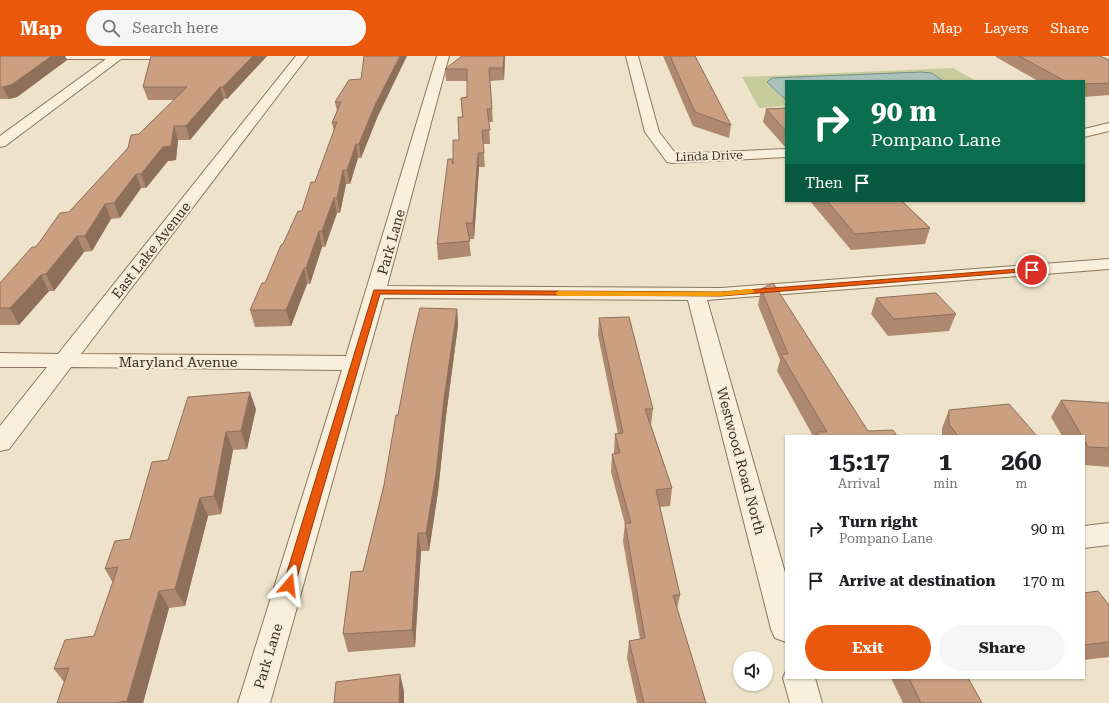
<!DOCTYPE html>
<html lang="en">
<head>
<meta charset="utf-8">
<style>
	body { margin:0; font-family:"Roboto Serif",serif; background:#f6f6f6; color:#202124; height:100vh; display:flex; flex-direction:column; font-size:15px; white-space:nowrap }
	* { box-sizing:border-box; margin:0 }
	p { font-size:13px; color:#757577 }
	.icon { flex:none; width:22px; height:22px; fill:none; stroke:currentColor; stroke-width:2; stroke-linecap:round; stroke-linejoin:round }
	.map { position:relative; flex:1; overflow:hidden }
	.drawer { position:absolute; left:785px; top:379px; width:300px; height:244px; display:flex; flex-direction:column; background:#fff; border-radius:0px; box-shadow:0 1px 3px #0004 }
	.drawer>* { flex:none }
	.top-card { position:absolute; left:785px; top:24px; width:300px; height:122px; border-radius:0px; box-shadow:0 1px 3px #0004; background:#0b6e4f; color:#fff; overflow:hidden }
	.controls { position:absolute; left:733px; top:595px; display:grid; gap:8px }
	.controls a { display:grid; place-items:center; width:40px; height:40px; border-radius:50%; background:#fff; box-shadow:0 1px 3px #0004; font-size:20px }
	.pin { position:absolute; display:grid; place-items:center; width:34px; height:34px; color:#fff; margin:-17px; border:2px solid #fff; border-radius:50%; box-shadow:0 1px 4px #0007 }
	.me { position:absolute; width:44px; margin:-22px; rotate:17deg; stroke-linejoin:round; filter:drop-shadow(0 0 3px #0008) }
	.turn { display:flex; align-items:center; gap:14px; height:84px; padding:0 20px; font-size:18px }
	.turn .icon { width:52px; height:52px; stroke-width:2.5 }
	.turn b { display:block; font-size:28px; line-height:34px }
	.then { display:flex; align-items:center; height:38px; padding:0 20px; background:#0003; gap:8px; font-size:15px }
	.eta { display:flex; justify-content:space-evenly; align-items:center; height:68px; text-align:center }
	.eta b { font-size:24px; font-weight:700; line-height:28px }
	.action { display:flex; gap:8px; margin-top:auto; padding:8px 20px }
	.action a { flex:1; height:46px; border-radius:24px; background:#ea580c; color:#fff; font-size:16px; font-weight:700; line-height:46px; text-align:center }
	.action a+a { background:#f6f6f6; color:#202124 }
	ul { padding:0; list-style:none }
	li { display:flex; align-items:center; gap:12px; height:52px; padding:0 20px }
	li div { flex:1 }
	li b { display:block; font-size:15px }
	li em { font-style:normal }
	header { display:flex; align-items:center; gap:24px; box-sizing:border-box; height:56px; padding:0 20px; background:#ea580c; color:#fff }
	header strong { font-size:19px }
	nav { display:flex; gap:22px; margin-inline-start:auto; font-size:14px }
	.search { width:280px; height:36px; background:#f6f6f6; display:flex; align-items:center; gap:10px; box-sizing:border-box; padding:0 14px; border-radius:22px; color:#757577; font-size:15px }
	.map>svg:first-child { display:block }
	.green { fill:#c7cc9d }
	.water { fill:#aac2bb; stroke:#719189 }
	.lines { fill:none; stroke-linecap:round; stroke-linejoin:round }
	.street-casing { stroke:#8a765e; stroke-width:2 }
	.street { fill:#f8f0dd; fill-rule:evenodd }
	.wall { fill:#af896f }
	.shaded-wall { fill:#8e6f5a }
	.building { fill:#cb9f81; stroke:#8e6f5a }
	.route { fill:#ea580c; stroke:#983908 }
	.slow { fill:#f59e0b }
	.labels { text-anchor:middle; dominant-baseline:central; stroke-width:4; stroke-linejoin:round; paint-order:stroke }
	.far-street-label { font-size:12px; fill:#3b2e21; stroke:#f5edd9 }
	.street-label { font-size:14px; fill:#3b2e21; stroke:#f5edd9 }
</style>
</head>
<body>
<header>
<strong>Map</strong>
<div class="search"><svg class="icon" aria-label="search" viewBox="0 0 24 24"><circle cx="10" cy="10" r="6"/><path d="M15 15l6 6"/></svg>Search here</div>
<nav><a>Map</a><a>Layers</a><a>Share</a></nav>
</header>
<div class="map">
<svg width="1109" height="647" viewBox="0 0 1109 647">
	<rect width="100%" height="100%" fill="#eee3ca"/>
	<!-- green -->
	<path class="green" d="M 953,12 L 976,25 L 786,25 L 786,50 L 759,52 L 742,21 Z"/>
	<!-- water -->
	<path class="water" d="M 921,16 L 932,17 L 943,25 L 786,25 L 786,44 L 767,26 L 772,22 Z"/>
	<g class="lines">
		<defs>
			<g id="street">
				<path d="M 0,0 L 175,0 L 169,3 L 121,3 L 5,90 L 0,91 L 0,80 L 106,3 L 0,3 Z"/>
				<path d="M 296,0 L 308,0 L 81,298 L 346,300 L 437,0 L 449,0 L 387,230 L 721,232 L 1109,203 L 1109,213 L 707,244 L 786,520 L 786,586 L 775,582 L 771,573 L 688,244 L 384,242 L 270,647 L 238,647 L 342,314 L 71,311 L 9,393 L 0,395 L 0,370 L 47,311 L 0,311 L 0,297 L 58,298 Z"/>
				<path d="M 626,0 L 638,0 L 659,76 L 676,98 L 786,93 L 786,101 L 672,107 L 667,106 L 645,76 Z"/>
				<path d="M 1109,67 L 1109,75 L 1084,81 L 1084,73 Z"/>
				<path d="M 1109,467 L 1109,489 L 1084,492 L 1084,470 Z"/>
				<path d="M 786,615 L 786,622 L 815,622 L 822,647 L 790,647 L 783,622 Z"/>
			</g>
		</defs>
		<!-- street casing -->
		<use href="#street" class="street-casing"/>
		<!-- street -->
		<use href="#street" class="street"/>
	</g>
	<!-- wall -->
	<g class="wall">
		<path d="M 0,0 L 65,0 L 67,4 L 17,41 L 9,43 L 0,43 Z"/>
		<path d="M 267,0 L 227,43 L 224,43 L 190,84 L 178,84 L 176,104 L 168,105 L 146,132 L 141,132 L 120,162 L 111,163 L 92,195 L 84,196 L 54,235 L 49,235 L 19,269 L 0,269 L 0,227 L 69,156 L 128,92 L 139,78 L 174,44 L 148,44 L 143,31 Z"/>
		<path d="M 462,0 L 505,0 L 504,24 L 490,25 L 493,66 L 489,66 L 490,88 L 483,88 L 485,111 L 479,111 L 474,183 L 469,183 L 471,200 L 438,204 L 437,188 L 459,84 L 462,61 L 461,42 L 467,41 L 467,25 L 446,25 L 445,13 Z"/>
		<path d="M 663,0 L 695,0 L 731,69 L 729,82 L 693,70 Z"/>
		<path d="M 996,0 L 1100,0 L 1109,4 L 1109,39 L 1084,41 L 1084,25 L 1038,25 L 996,1 Z"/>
		<path d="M 349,24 L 377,62 L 361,102 L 358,102 L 350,128 L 346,128 L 340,157 L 337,157 L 325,191 L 322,191 L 310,228 L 307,228 L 291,270 L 255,271 L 250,254 L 265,227 L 283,188 L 302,155 L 315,126 L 334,76 L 332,67 L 337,55 L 335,46 Z"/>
		<path d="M 786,52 L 786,92 L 763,66 L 766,53 Z"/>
		<path d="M 810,145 L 902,145 L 930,172 L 925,188 L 851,194 Z"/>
		<path d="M 761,233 L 868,375 L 897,380 L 813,380 L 777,315 L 780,304 L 758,249 Z"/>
		<path d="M 876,242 L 956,258 L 949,275 L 888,280 L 871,258 Z"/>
		<path d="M 457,253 L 458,269 L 446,360 L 438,436 L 429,495 L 421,495 L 415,591 L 348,596 L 343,578 L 363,515 L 384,429 L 398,359 Z"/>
		<path d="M 599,262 L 653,353 L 651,369 L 672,432 L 670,450 L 660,451 L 680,539 L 677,553 L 706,647 L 637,647 L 627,602 L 629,585 L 640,583 L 623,485 L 625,468 L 611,416 L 612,398 L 614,398 L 614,396 L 615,378 L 618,378 L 598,279 Z"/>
		<path d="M 1061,344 L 1109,347 L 1109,411 L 1084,409 L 1084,380 L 1062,380 L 1051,361 Z"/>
		<path d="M 256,353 L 247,393 L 233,394 L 221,458 L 208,460 L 185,550 L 169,552 L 143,647 L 57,647 L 64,626 L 54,613 L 94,580 L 113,527 L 105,513 L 130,483 L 168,404 Z"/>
		<path d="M 949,354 L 1037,380 L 942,380 L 942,372 Z"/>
		<path d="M 1084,537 L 1109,549 L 1109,601 L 1084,604 Z"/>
		<path d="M 891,622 L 968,622 L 982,647 L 903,647 Z"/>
	</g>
	<!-- shaded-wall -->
	<g class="shaded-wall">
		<path d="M 52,0 L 65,0 L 67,4 L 17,41 L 9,43 L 3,31 Z"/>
		<path d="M 253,0 L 267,0 L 227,43 L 223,31 Z"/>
		<path d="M 400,0 L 407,0 L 377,62 L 361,102 L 359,88 L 375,49 Z"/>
		<path d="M 504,0 L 505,0 L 504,24 L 503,12 Z"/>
		<path d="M 220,31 L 224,43 L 190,84 L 186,70 Z"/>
		<path d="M 174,70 L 178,84 L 176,104 L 168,105 L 146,132 L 141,118 Z"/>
		<path d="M 356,88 L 358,102 L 350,128 L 347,114 Z"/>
		<path d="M 478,97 L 479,111 L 474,183 L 473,167 Z"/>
		<path d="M 343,114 L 346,128 L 340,157 L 337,142 Z"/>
		<path d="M 136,118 L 141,132 L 120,162 L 114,147 Z"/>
		<path d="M 334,142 L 337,157 L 325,191 L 322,175 Z"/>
		<path d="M 105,148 L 111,163 L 92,195 L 85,180 Z"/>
		<path d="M 319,175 L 322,191 L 310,228 L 306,212 Z"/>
		<path d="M 77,180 L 84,196 L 54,235 L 46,218 Z"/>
		<path d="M 304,212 L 307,228 L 291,270 L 286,254 Z"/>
		<path d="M 41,219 L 49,235 L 19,269 L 10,252 Z"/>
		<path d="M 457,253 L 458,269 L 446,360 L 438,436 L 429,495 L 426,477 L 444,343 Z"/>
		<path d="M 250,336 L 256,353 L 247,393 L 241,375 Z"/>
		<path d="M 226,376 L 233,394 L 221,458 L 214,440 Z"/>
		<path d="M 200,442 L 208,460 L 185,550 L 175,533 Z"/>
		<path d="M 418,477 L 421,495 L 415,591 L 412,574 Z"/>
		<path d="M 159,535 L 169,552 L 143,647 L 128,647 L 127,645 Z"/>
		<path d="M 400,618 L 404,635 L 404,647 L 399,647 Z"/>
	</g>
	<!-- building -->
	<g class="building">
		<path d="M 0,0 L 52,0 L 11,29 L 3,31 L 0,31 Z"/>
		<path d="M 151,0 L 253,0 L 223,31 L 220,31 L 186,70 L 174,70 L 171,90 L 163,91 L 141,118 L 136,118 L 114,147 L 105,148 L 85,180 L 77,180 L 46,218 L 41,219 L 10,252 L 0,252 L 0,227 L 32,191 L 36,191 L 60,157 L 69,156 L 128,92 L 131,79 L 139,78 L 187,31 L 143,31 Z"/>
		<path d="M 364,0 L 400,0 L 375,49 L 359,88 L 356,88 L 347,114 L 343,114 L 337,142 L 334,142 L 322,175 L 319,175 L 306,212 L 304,212 L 286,254 L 250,254 L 262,227 L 265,227 L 281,189 L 283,188 L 298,155 L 302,155 L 311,126 L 315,126 L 337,66 L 332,67 L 341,46 L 335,46 L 349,24 L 361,23 Z"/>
		<path d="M 462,0 L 504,0 L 503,12 L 489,12 L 492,53 L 487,53 L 490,74 L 482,74 L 484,97 L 478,97 L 473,167 L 466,167 L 470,185 L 437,188 L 448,103 L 452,103 L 453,108 L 453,84 L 459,84 L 458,61 L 463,61 L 461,42 L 467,41 L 467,13 L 445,13 Z"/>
		<path d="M 670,0 L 695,0 L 731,69 L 695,56 Z"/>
		<path d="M 1019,0 L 1100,0 L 1109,4 L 1109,27 L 1084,28 L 1084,25 L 1065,25 Z"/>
		<path d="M 786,52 L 786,75 L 766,53 Z"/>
		<path d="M 827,145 L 902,145 L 930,172 L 855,178 Z"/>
		<path d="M 773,227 L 868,375 L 893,374 L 897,380 L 818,380 L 817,376 L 827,376 L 781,298 L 788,298 L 761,233 Z"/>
		<path d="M 936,237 L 956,258 L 894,263 L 876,242 Z"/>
		<path d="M 420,252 L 457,253 L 444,343 L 436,418 L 426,477 L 418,477 L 412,574 L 343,578 L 351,516 L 363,515 L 384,429 L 396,359 L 398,359 L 412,286 Z"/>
		<path d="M 629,261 L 653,353 L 645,353 L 672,432 L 656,434 L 680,539 L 673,539 L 706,647 L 644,647 L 629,585 L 645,582 L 625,467 L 631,467 L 612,398 L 620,397 L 615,378 L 623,377 L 599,262 Z"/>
		<path d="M 250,336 L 241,375 L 226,376 L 214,440 L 200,442 L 175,533 L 159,535 L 127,645 L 115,647 L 57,647 L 69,612 L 54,613 L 65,584 L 94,580 L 118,511 L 105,513 L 115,485 L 130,483 L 152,406 L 168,404 L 188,341 Z"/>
		<path d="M 1061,344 L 1109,347 L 1109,392 L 1088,391 L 1084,384 L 1084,380 L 1082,380 Z"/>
		<path d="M 1009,348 L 1037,380 L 958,380 L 949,368 L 949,354 Z"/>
		<path d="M 1098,535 L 1109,549 L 1109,586 L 1084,589 L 1084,537 Z"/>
		<path d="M 400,618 L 399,647 L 334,647 L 336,626 Z"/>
		<path d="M 909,622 L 968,622 L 982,647 L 921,647 Z"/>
	</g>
	<!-- route -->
	<path class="route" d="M 1032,212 L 1035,214 L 1034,215 L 721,240 L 380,238 L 295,529 L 294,532 L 289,534 L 285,532 L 283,529 L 374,234 L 721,236 Z"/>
	<!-- slow -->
	<path class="slow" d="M 751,233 L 754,234 L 754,237 L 721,240 L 559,240 L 555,237 L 559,235 L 721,236 Z"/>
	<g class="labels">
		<!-- far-street labels -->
		<g class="far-street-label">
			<text transform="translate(709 100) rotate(-2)">Linda Drive</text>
		</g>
		<!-- street labels -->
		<g class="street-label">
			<text transform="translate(391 186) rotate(-74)">Park Lane</text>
			<text transform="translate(151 194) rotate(-52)">East Lake Avenue</text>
			<text x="178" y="306">Maryland Avenue</text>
			<text transform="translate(741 405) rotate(75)">Westwood Road North</text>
			<text transform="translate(268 600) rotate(-73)">Park Lane</text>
		</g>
	</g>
</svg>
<div class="controls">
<a><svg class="icon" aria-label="sound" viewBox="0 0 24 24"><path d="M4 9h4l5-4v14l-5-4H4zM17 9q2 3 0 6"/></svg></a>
</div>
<div class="pin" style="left:1032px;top:214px;background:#d93025"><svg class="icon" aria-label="arrive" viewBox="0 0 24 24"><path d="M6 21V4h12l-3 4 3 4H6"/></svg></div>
<svg class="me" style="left:289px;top:529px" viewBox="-20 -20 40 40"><path d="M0-17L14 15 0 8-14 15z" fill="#ea580c" stroke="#fff" stroke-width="4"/></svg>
<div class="top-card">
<div class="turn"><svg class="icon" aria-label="right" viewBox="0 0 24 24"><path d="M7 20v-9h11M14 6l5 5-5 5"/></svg><div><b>90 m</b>Pompano Lane</div></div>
<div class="then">Then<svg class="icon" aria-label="arrive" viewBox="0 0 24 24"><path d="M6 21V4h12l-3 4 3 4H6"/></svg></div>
</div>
<section class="drawer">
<div class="eta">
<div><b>15:17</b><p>Arrival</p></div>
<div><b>1</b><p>min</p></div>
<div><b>260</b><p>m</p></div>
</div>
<ul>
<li><svg class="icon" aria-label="right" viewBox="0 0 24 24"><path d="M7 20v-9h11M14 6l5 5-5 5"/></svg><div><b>Turn right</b><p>Pompano Lane</p></div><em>90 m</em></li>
<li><svg class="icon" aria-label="arrive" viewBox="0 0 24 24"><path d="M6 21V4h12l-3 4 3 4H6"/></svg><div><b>Arrive at destination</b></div><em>170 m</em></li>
</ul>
<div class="action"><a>Exit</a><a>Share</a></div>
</section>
</div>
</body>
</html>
